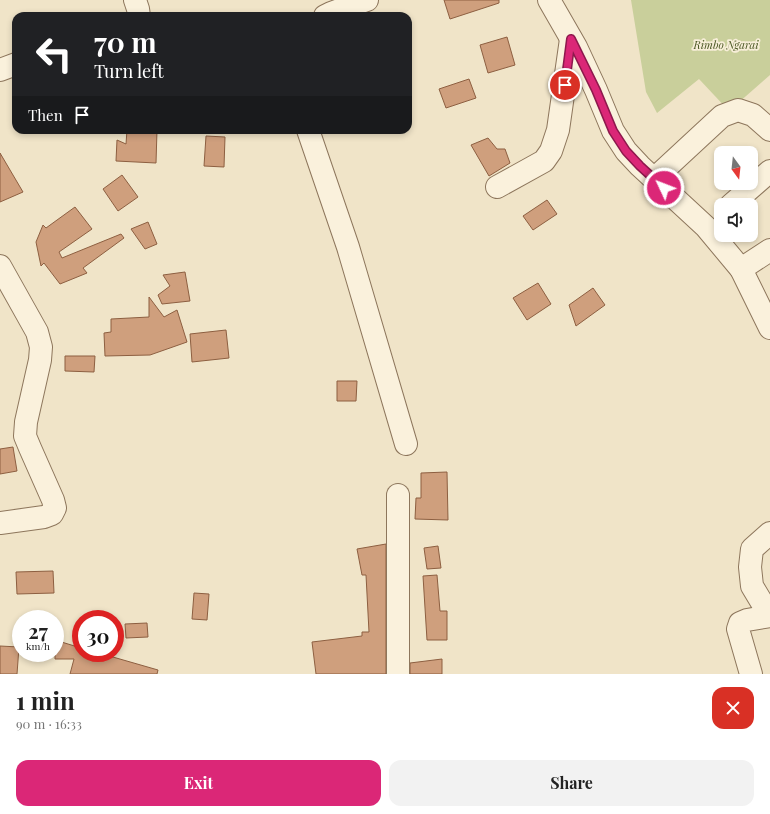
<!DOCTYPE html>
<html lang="en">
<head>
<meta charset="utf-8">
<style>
	body { margin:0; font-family:"Playfair Display",serif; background:#f2f2f2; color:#222; height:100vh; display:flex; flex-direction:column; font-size:15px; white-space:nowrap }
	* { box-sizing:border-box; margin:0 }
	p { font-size:13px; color:#767676 }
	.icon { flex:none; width:22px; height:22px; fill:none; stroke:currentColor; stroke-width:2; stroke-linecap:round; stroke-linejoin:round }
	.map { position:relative; height:674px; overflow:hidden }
	.details { display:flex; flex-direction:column; background:#fff; flex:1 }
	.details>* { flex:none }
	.hud { position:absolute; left:12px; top:12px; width:400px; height:122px; border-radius:12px; box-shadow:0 2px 6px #0003; background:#202124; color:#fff; overflow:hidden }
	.needle { width:26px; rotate:165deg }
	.tools { position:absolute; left:714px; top:146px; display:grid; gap:8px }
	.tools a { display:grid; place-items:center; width:44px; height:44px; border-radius:8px; background:#fff; box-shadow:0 2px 6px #0003; font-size:20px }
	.speed { position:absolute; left:12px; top:610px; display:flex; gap:8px; font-size:20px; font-weight:700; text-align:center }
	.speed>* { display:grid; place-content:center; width:52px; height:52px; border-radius:50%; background:#fff; box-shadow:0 2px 6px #0003; line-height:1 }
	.speed small { font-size:10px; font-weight:400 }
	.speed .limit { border:6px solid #d22; background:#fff; color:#111 }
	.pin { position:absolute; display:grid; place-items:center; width:34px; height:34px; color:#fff; margin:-17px; border:2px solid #fff; border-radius:50%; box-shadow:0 1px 4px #0007 }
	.me { position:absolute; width:44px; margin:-22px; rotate:313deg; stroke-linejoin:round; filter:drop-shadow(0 0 3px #0008) }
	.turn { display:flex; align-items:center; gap:14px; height:84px; padding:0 16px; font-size:18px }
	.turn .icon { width:52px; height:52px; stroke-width:2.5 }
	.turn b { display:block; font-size:28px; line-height:34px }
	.then { display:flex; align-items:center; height:38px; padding:0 16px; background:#0003; gap:8px; font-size:15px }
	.round { display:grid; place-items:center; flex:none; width:42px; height:42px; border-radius:12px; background:#f2f2f2 }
	.overview { display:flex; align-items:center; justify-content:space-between; height:68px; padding:0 16px }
	h1 { font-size:24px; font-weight:700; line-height:30px }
	.action { display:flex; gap:8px; margin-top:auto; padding:8px 16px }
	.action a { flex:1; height:46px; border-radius:12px; background:#db2777; color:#fff; font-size:16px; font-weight:700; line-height:46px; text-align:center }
	.action a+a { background:#f2f2f2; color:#222 }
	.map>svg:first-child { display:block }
	.green { fill:#c9cf9b }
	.building { fill:#cf9f7d; stroke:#8d5f41 }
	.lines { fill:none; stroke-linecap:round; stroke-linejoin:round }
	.minor-casing { stroke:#8d765c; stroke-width:24 }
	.minor { stroke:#faf1dc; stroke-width:22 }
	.route-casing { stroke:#8e194d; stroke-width:10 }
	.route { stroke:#db2777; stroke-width:7 }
	.labels { text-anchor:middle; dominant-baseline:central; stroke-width:3.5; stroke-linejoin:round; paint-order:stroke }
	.park-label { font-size:11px; font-style:italic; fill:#4d5a26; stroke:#f7eed8 }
</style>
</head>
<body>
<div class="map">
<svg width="770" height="674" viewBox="0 0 770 674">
	<rect width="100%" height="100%" fill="#f0e4c8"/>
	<!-- green -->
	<path class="green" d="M 631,0 L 770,0 L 770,75 L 729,111 L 699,79 L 657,113 L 646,92 Z"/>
	<!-- building -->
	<g class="building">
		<path d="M 444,0 L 499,0 L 499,3 L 450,19 Z"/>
		<path d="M 507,37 L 515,65 L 488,73 L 480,45 Z"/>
		<path d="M 469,79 L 476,98 L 446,108 L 439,89 Z"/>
		<path d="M 127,130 L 157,130 L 156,163 L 116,161 L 117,140 L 126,144 Z"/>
		<path d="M 206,136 L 225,137 L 224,167 L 204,166 Z"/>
		<path d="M 488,138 L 497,149 L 505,149 L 510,163 L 489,176 L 471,145 Z"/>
		<path d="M 0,153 L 23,192 L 0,202 Z"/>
		<path d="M 122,175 L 138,197 L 118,211 L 103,189 Z"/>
		<path d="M 547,200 L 557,214 L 533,230 L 523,216 Z"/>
		<path d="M 75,207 L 92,229 L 59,252 L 62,258 L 121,234 L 124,238 L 83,268 L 87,273 L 60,284 L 44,263 L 41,266 L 36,242 L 43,225 L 46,228 Z"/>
		<path d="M 148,222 L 157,244 L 145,249 L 131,229 Z"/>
		<path d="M 185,272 L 190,301 L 162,304 L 158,295 L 170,286 L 163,275 Z"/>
		<path d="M 538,283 L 551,304 L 527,320 L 513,298 Z"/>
		<path d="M 593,288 L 605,305 L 576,326 L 569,305 Z"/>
		<path d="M 149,297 L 164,317 L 177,310 L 187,342 L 150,355 L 105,356 L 104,333 L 111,332 L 111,319 L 149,317 Z"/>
		<path d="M 226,330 L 229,358 L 192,362 L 190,334 Z"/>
		<path d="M 65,356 L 95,356 L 94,372 L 65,371 Z"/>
		<path d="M 337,381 L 357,381 L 356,401 L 337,401 Z"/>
		<path d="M 13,447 L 17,471 L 0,474 L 0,449 Z"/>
		<path d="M 447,472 L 448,520 L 415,519 L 416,498 L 421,498 L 421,473 Z"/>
		<path d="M 386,544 L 386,674 L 316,674 L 312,642 L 362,636 L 362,632 L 369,632 L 366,575 L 362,575 L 357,549 Z"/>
		<path d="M 438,546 L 441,568 L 427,569 L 424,548 Z"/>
		<path d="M 53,571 L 54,593 L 17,594 L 16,572 Z"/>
		<path d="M 437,575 L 440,611 L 447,611 L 447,640 L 427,640 L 423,576 Z"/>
		<path d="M 194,593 L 209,594 L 207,620 L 192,619 Z"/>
		<path d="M 147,623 L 148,637 L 126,638 L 125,624 Z"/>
		<path d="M 55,640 L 81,648 L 81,653 L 99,653 L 158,670 L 157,674 L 70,674 L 74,659 L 55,659 Z"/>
		<path d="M 0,646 L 19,647 L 17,674 L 0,674 Z"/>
		<path d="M 442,659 L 442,674 L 410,674 L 410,663 Z"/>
	</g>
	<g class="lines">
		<defs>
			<g id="minor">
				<path d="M 135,0 L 138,9 L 139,16"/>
				<path d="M 549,0 L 576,47 L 596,90 L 613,131 L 626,151 L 640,166 L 706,227 L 741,269 L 770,328"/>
				<path d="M 325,16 L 331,13 L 367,0"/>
				<path d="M 0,70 L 16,64"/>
				<path d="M 308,130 L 348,247 L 406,444"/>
				<path d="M 654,179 L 722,116 L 738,110 L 753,115 L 770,130"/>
				<path d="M 497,187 L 544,161 L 551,151 L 558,130 L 571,39"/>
				<path d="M 731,205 L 770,171"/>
				<path d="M 0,266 L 37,332 L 41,347 L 40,360 L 26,422 L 25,436 L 30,448 L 53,500 L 55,508 L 52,514 L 44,517 L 0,523"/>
				<path d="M 741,269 L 770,250"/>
				<path d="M 770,533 L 752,549 L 750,567 L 752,586 L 770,616"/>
				<path d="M 398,674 L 398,495"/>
				<path d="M 751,674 L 738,629 L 740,623 L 747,620 L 770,616"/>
			</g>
		</defs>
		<!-- minor casing -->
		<use href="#minor" class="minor-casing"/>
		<!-- minor -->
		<use href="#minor" class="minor"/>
	</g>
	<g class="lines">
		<defs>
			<path id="route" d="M 565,85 L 571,39 L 596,90 L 613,131 L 626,151 L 640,166 L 664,188"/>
		</defs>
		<!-- route casing -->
		<use href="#route" class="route-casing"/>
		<!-- route -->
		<use href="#route" class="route"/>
	</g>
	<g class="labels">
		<!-- park labels -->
		<g class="park-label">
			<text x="726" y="44">Rimbo Ngarai</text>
		</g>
	</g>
</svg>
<div class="tools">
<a><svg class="needle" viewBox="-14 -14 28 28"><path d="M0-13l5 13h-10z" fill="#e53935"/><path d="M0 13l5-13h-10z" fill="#767676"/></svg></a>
<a><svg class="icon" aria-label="sound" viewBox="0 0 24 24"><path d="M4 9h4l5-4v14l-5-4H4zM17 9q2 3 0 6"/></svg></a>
</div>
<div class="speed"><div>27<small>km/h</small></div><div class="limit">30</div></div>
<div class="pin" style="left:565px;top:85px;background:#d93025"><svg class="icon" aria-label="arrive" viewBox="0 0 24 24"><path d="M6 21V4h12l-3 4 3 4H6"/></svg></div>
<svg class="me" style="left:664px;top:188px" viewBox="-20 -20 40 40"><circle r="17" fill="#db2777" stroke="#fff" stroke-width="3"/><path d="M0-11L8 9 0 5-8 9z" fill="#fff"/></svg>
<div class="hud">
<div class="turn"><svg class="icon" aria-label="left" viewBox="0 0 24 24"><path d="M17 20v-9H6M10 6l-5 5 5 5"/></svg><div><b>70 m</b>Turn left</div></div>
<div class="then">Then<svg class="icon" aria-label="arrive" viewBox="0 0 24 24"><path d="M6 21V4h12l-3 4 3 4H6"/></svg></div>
</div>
</div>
<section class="details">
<div class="overview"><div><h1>1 min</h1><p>90 m · 16:33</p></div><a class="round" style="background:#d93025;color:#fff"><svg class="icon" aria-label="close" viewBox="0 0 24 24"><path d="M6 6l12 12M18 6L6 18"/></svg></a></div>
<div class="action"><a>Exit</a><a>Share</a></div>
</section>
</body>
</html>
